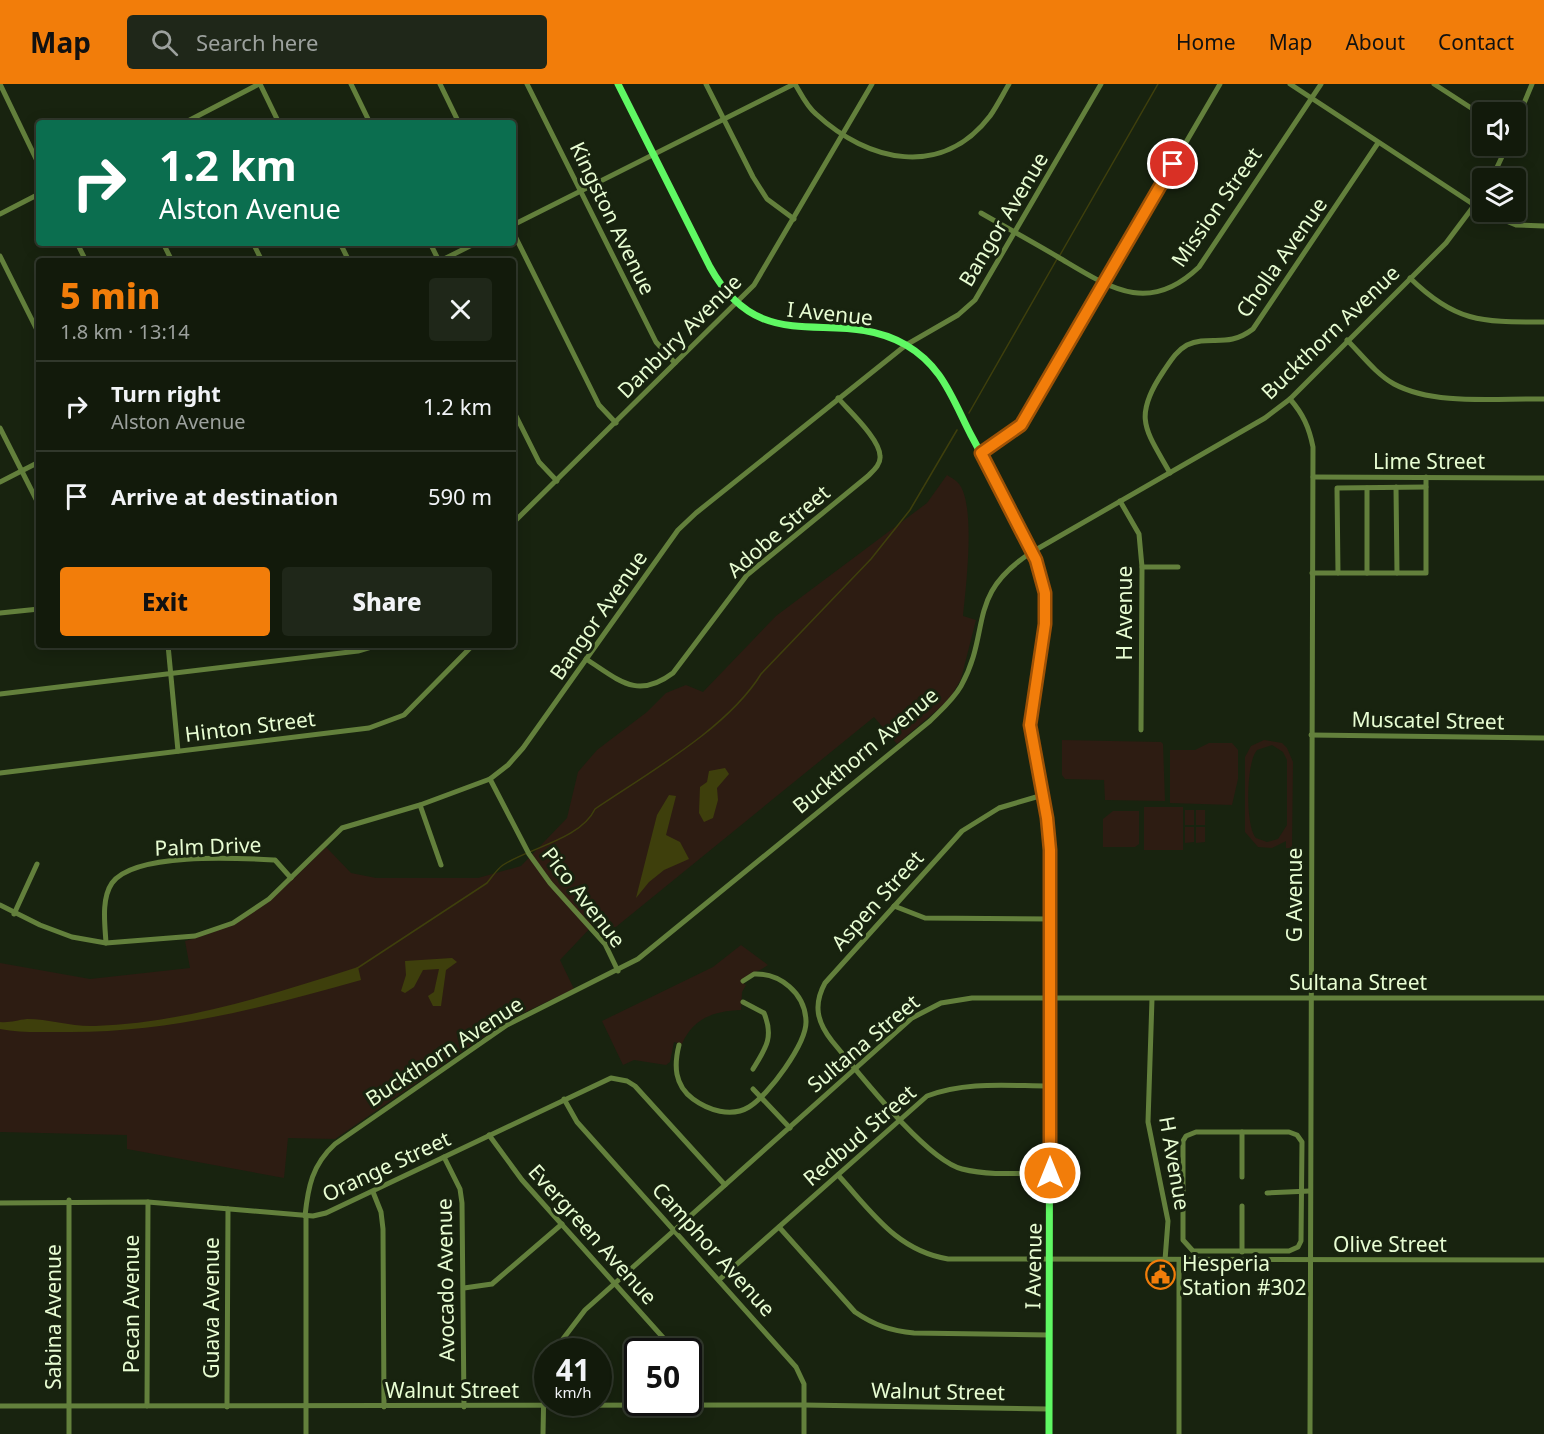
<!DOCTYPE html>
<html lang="en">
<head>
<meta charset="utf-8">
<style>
	body { margin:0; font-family:"Noto Sans",sans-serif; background:#1f2719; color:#f1f3f6; height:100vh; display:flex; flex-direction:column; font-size:22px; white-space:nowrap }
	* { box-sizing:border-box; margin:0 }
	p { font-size:20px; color:#9ca19d }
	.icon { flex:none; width:33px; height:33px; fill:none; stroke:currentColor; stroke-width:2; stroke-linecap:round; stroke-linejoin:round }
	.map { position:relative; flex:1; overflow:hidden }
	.sheet { position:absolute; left:36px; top:174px; width:480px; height:390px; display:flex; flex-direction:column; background:#121a0b; border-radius:6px; box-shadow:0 3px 15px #0003,0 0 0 2px #31382c }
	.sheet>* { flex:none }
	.top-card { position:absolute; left:36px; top:36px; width:480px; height:126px; border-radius:6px; box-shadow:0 3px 15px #0003,0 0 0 2px #31382c; background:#0b6e4f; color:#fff; overflow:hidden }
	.controls { position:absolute; left:1472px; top:18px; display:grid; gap:12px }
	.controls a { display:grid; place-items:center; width:54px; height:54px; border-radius:6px; background:#121a0b; box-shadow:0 3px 15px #0003,0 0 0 2px #31382c; font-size:30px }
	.speed { position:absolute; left:534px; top:1254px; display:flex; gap:12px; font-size:30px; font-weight:700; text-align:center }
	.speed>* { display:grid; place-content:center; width:78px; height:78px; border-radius:50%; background:#121a0b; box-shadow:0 3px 15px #0003,0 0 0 2px #31382c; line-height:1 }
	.speed small { font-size:15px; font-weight:400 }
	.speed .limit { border:3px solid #111; border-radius:9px; background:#fff; color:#111 }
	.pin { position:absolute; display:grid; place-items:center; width:51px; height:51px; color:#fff; margin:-26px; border:3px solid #fff; border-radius:50%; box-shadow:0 2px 6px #0007 }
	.me { position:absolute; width:66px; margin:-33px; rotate:0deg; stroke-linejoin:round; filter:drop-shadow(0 0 4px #0008) }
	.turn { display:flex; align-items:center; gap:21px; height:126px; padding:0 24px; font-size:27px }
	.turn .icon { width:78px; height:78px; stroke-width:2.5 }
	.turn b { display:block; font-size:42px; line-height:51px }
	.round { display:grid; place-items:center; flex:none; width:63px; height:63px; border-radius:6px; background:#1f2719 }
	.head { display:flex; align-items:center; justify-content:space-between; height:102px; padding:0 24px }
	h1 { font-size:36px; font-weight:800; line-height:45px; color:#f27d0a }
	.button { display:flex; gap:12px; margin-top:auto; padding:12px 24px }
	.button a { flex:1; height:69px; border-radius:6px; background:#f27d0a; color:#111; font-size:24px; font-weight:800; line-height:69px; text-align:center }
	.button a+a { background:#1f2719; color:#f1f3f6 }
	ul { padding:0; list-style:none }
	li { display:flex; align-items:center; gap:18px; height:90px; padding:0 24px; border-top:2px solid #31382c }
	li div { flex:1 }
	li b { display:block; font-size:22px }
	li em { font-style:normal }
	header { display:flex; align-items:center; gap:36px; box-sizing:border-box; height:84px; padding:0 30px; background:#f27d0a; color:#111 }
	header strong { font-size:28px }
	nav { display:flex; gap:33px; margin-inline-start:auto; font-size:21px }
	.search { width:420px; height:54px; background:#1f2719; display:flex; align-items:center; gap:15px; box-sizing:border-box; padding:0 21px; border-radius:6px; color:#9ca19d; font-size:22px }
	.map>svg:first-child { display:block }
	.green { fill:#2d1c12; fill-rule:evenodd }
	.water { fill:#3e3f0c }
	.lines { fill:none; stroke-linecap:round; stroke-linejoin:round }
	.stream { stroke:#3e3f0c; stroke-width:1.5 }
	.minor { stroke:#63803c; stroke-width:5 }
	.major { stroke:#5ff863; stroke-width:7 }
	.route-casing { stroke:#9d5106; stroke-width:15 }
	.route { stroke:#f27d0a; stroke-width:10 }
	.labels { text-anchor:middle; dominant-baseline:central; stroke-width:6; stroke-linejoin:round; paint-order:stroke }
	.street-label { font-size:21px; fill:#e8fdd3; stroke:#18230f }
	.poi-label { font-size:21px; fill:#e8fdd3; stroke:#18230f; text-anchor:start }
</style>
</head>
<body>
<header>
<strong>Map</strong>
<div class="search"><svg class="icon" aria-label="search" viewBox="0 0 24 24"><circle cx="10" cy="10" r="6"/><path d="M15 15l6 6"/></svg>Search here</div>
<nav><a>Home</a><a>Map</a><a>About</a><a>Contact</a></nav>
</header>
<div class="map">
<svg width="1544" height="1350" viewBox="0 0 1544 1350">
	<rect width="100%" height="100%" fill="#18230f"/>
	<!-- green -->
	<g class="green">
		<path d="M 947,391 C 952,394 959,398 961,403 C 975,428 966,502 963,532 L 976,536 L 961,595 L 949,616 L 897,660 L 874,633 L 606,851 L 594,840 L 560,876 L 574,905 L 517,932 L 479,956 L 335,1055 L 288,1054 L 284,1094 L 127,1065 L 127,1051 L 0,1048 L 0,879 L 90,895 L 190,884 L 185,857 C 251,840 279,809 326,763 L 351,789 L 376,794 L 478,794 L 521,782 L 567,734 L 578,688 L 597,666 L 647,628 L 666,609 L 686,601 L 703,608 L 776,532 L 927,419 Z"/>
		<path d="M 1062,656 L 1161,658 L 1163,660 L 1165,717 L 1105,716 L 1104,696 L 1065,695 L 1062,691 Z"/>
		<path d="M 1264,656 L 1282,659 L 1287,664 L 1293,678 L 1292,764 L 1286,764 L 1286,757 L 1272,764 L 1258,763 L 1245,748 L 1245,673 L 1251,662 ZM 1272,661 L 1283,668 L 1287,676 L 1287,741 L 1278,755 L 1267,758 L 1256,754 C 1245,742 1246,678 1257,666 Z"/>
		<path d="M 1209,659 L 1232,659 L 1238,666 L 1238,695 L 1232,721 L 1170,719 L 1170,666 L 1195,666 Z"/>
		<rect x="1144" y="723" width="39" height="43"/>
		<rect x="1185" y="726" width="9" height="15"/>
		<rect x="1196" y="726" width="9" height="15"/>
		<path d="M 1113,727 L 1139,727 L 1139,760 L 1135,763 L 1103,763 L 1103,735 Z"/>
		<path d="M 1185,743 L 1194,743 L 1194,758 L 1185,759 Z"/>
		<path d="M 1196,743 L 1205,743 L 1205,758 L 1196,759 Z"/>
		<path d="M 741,861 L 768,881 C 759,888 749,889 741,897 L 746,901 L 742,908 L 741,926 C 714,927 693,934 682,960 L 674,958 L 670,978 L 666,981 L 634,976 L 623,981 L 602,937 L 713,883 Z"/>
	</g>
	<!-- water -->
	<g class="water">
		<path d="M 725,684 L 729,690 L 717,704 L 718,716 L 713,734 L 704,738 L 699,729 L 700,703 L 707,698 L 709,687 Z"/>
		<path d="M 669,711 L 676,712 L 666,751 L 680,758 L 689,775 L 664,786 L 649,798 L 636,814 L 657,731 Z"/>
		<path d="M 452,874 L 457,878 L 446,886 L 441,922 L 433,922 L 428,912 L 434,908 L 439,885 L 423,886 L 414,903 L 405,909 L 401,907 L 406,891 L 405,877 Z"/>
		<path d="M 358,883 L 361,896 C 261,924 164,950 59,948 C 40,948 19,949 0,945 L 0,938 C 10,939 17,936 27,935 C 49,935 72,943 95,942 C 184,939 274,910 358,883 Z"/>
	</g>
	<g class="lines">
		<!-- stream -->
		<g class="stream">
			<path d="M 1060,171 L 1158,0"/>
			<path d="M 969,329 L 1057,175"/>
			<path d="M 356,885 L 487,799 C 492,793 497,785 503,781 C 529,764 581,755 595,725 C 648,689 728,644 761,590 L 871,475 L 910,426 L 957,346"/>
		</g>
		<!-- minor -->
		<g class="minor">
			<path d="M 0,0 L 39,81"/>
			<path d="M 260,0 L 279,39"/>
			<path d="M 351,0 L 370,39"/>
			<path d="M 440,0 L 459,39"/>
			<path d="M 527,0 L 656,258 L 675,279"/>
			<path d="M 706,0 L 753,93 L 767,115 L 794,135"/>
			<path d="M 795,0 C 801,10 807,23 816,30 C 868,78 942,95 990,32 C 997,22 1003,10 1009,0"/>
			<path d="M 1290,0 L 1482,126"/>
			<path d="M 1434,0 L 1482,31"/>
			<path d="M 184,39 L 259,0"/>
			<path d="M 1515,41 L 1532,0"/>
			<path d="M 1492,94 L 1507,62"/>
			<path d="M 1484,128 L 1516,141 L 1544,142"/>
			<path d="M 981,129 C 1007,144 1033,158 1058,173 C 1109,203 1148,232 1199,183 L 1321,0"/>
			<path d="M 0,130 L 39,110"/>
			<path d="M 513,141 L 794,0"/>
			<path d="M 513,148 L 599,321 L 616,339"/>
			<path d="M 77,159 L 86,177"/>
			<path d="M 163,159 L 172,177"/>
			<path d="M 253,159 L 262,177"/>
			<path d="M 340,159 L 349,177"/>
			<path d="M 430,159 L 439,177"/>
			<path d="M 0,172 L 39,250"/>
			<path d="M 440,177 L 476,159"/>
			<path d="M 1410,194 C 1456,239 1482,238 1544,238"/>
			<path d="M 1347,256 C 1362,271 1376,290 1394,300 C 1435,322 1498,314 1544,315"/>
			<path d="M 1290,315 C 1303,330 1309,343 1313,363 L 1310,1350"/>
			<path d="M 513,326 L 539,378 L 557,397"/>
			<path d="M 0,344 L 39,421"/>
			<path d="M 981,369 L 1021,341 L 1220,0"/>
			<path d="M 1170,389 C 1146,346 1132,334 1163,288 C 1170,278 1176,267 1187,261 C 1210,250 1227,265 1253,245 L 1378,59"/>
			<path d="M 1313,393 L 1544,394"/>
			<path d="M 0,398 L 39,378"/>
			<path d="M 1396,403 L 1397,489"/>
			<path d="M 1120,417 L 1139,450 L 1142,483 L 1141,646"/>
			<path d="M 513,439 L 754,201 L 872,0"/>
			<path d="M 1142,483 L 1178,483"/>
			<path d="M 1312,489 L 1426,489 L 1426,393"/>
			<path d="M 1338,489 L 1337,404 L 1426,403"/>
			<path d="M 1367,489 L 1367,404"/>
			<path d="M 0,529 L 39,525"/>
			<path d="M 168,561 L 178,667"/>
			<path d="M 586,575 C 619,596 637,616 673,589 L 747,491 L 868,392 C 874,386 881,380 880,372 C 880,355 849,327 838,314"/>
			<path d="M 0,610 L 358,567 L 378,561"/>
			<path d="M 1311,651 L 1544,654"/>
			<path d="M 0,689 L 369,644 L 404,631 L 473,561"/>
			<path d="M 490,695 L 529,770 L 550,799 L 605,860 L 618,887"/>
			<path d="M 1043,711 L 999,724 L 962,747 L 825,899 C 813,921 817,938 832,957 C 858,988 926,1076 962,1085 C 990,1092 1021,1089 1050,1089"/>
			<path d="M 420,721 L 441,781"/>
			<path d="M 0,821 L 40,841 L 72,853 L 106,859 L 195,852 L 233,839 L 269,815 L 342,744 L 420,721 L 490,695 L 508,681 L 523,664 L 678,446 L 696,429 L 906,261 L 958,231 L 975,216 L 1101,0"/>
			<path d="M 894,822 L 925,834 L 1050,835"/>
			<path d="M 14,830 L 37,780"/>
			<path d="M 106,859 C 105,841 101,815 112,799 C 134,768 238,774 275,776 L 291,794"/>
			<path d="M 1152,915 L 1148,1038 L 1168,1137 L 1165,1176"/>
			<path d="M 743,918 L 764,929 C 774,953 766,964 753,985"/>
			<path d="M 679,961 C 674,981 674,1001 693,1015 C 708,1026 731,1034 749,1023 C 768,1012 807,959 806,937 C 805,909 780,889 754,890 L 743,897"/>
			<path d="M 753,1005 L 790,1044"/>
			<path d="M 564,1015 L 577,1038 L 796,1283 L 804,1300 L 804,1350"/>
			<path d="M 1196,1048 L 1289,1048 L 1297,1051 L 1302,1058 L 1301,1157 L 1298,1163 L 1289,1167 L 1193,1167 L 1183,1156 L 1183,1057 L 1186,1052 Z"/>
			<path d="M 489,1051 L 522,1096 L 676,1268"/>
			<path d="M 444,1073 L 460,1105 L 462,1119 L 464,1323"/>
			<path d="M 838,1091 C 872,1128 896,1166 948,1175 L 1544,1176"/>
			<path d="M 1242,1093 L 1242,1048"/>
			<path d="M 373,1108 L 381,1128 L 383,1145 L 384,1323"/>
			<path d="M 1267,1109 L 1310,1107"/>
			<path d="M 69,1116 L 69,1350"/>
			<path d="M 0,1119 L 148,1118 L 313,1132 L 326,1129 L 611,994 L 627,997 L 635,1002 L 725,1101"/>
			<path d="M 305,1132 C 308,1103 312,1081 335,1060 L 507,941 L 638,875 L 930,637 C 941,626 953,616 961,602 C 992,546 965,511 1032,468 L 1265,334 L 1290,315 L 1446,159 L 1482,111"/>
			<path d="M 306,1132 L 306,1350"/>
			<path d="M 779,1143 L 855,1228 C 874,1241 891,1247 914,1249 L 1049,1251"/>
			<path d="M 1242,1168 L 1242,1122"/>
			<path d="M 1179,1176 L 1179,1350"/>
			<path d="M 719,1196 L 927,1012 C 967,997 1008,1002 1050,1002"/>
			<path d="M 464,1204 L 492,1200 L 562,1140"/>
			<path d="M 553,1268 L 585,1226 L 912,934 L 941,919 L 972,914 L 1544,914"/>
			<path d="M 688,1286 L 693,1292 L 698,1321"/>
			<path d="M 0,1322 L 804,1321 L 1048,1325"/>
			<path d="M 147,1322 L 148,1118"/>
			<path d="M 227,1323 L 228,1125"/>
			<path d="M 543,1350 L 544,1298 L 548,1281"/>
		</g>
		<!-- major -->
		<path class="major" d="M 618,0 L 710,183 C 763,279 835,220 906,261 C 918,268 931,280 939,291 C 952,309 961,332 971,351 C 992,390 1012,429 1032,468 C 1063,532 1028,584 1030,648 C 1031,666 1037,685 1041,702 C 1046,727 1049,750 1050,775 L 1049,1350"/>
	</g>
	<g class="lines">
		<defs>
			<path id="route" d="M 1050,1089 L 1050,766 L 1047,734 L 1030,641 L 1045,540 L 1045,509 L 1036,476 L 981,369 L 1021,341 L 1173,80"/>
		</defs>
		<!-- route casing -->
		<use href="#route" class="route-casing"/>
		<!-- route -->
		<use href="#route" class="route"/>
	</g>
	<!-- icons -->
	<defs>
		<symbol id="civic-ring" viewBox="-11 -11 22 22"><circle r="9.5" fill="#18230f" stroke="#f27d0a" stroke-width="1.5"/><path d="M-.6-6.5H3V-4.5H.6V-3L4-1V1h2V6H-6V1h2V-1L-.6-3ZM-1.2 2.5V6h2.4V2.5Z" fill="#f27d0a"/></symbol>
	</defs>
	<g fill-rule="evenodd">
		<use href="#civic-ring" x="1144" y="1174" width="33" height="33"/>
	</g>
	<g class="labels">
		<!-- street labels -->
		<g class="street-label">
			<text transform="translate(1216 123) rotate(-55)">Mission Street</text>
			<text transform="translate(613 134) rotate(64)">Kingston Avenue</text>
			<text transform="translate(1003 135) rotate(-59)">Bangor Avenue</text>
			<text transform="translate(1281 173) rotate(-55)">Cholla Avenue</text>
			<text transform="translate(830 229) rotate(6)">I Avenue</text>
			<text transform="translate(1330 248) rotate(-44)">Buckthorn Avenue</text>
			<text transform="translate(679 252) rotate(-45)">Danbury Avenue</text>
			<text x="1429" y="377">Lime Street</text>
			<text transform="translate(778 447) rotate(-41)">Adobe Street</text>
			<text transform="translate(1124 529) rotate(-90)">H Avenue</text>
			<text transform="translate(598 531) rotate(-55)">Bangor Avenue</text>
			<text transform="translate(1428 636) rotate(1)">Muscatel Street</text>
			<text transform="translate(250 642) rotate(-7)">Hinton Street</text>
			<text transform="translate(865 666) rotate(-40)">Buckthorn Avenue</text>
			<text transform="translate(208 762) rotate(-2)">Palm Drive</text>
			<text transform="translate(1294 811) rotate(-90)">G Avenue</text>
			<text transform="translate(584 813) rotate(52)">Pico Avenue</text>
			<text transform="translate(877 816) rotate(-48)">Aspen Street</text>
			<text x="1358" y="898">Sultana Street</text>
			<text transform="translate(863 959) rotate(-40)">Sultana Street</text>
			<text transform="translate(444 967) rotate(-33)">Buckthorn Avenue</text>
			<text transform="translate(859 1051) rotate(-41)">Redbud Street</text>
			<text transform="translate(1175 1079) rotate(80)">H Avenue</text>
			<text transform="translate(386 1082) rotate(-25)">Orange Street</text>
			<text transform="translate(593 1150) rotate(48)">Evergreen Avenue</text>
			<text x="1390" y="1160">Olive Street</text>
			<text transform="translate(714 1165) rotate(48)">Camphor Avenue</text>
			<text transform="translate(1033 1182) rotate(-89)">I Avenue</text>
			<text transform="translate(445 1196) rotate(-91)">Avocado Avenue</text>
			<text transform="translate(131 1220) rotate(-90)">Pecan Avenue</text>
			<text transform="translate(211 1224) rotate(-90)">Guava Avenue</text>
			<text transform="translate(53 1233) rotate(-90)">Sabina Avenue</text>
			<text x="452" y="1306">Walnut Street</text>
			<text transform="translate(938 1307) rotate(1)">Walnut Street</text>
		</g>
		<!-- poi labels -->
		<g class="poi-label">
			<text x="1182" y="1179">Hesperia<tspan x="1182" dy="24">Station #302</tspan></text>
		</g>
	</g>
</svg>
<div class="controls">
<a><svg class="icon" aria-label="sound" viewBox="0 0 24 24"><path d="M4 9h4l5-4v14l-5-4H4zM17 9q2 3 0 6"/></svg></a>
<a><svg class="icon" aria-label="layers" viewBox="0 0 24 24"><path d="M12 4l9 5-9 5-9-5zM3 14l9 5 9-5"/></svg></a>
</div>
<div class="speed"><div>41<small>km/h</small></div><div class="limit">50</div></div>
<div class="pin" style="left:1173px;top:80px;background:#d93025"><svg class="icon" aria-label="arrive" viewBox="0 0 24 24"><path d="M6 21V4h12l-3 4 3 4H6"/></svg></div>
<svg class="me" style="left:1050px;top:1089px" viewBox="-20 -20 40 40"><circle r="17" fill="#f27d0a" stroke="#fff" stroke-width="3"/><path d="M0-11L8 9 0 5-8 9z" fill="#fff"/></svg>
<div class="top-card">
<div class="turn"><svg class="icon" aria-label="right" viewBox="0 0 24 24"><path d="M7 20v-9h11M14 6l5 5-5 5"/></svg><div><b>1.2 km</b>Alston Avenue</div></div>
</div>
<section class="sheet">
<div class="head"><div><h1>5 min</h1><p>1.8 km · 13:14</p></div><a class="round"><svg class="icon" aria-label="close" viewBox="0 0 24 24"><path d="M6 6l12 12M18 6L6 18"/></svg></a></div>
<ul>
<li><svg class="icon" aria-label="right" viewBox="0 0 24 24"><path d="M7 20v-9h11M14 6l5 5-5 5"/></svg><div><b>Turn right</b><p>Alston Avenue</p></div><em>1.2 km</em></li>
<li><svg class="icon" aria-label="arrive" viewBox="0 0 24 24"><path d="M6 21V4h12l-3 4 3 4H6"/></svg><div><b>Arrive at destination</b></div><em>590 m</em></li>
</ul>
<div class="button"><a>Exit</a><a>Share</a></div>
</section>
</div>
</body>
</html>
